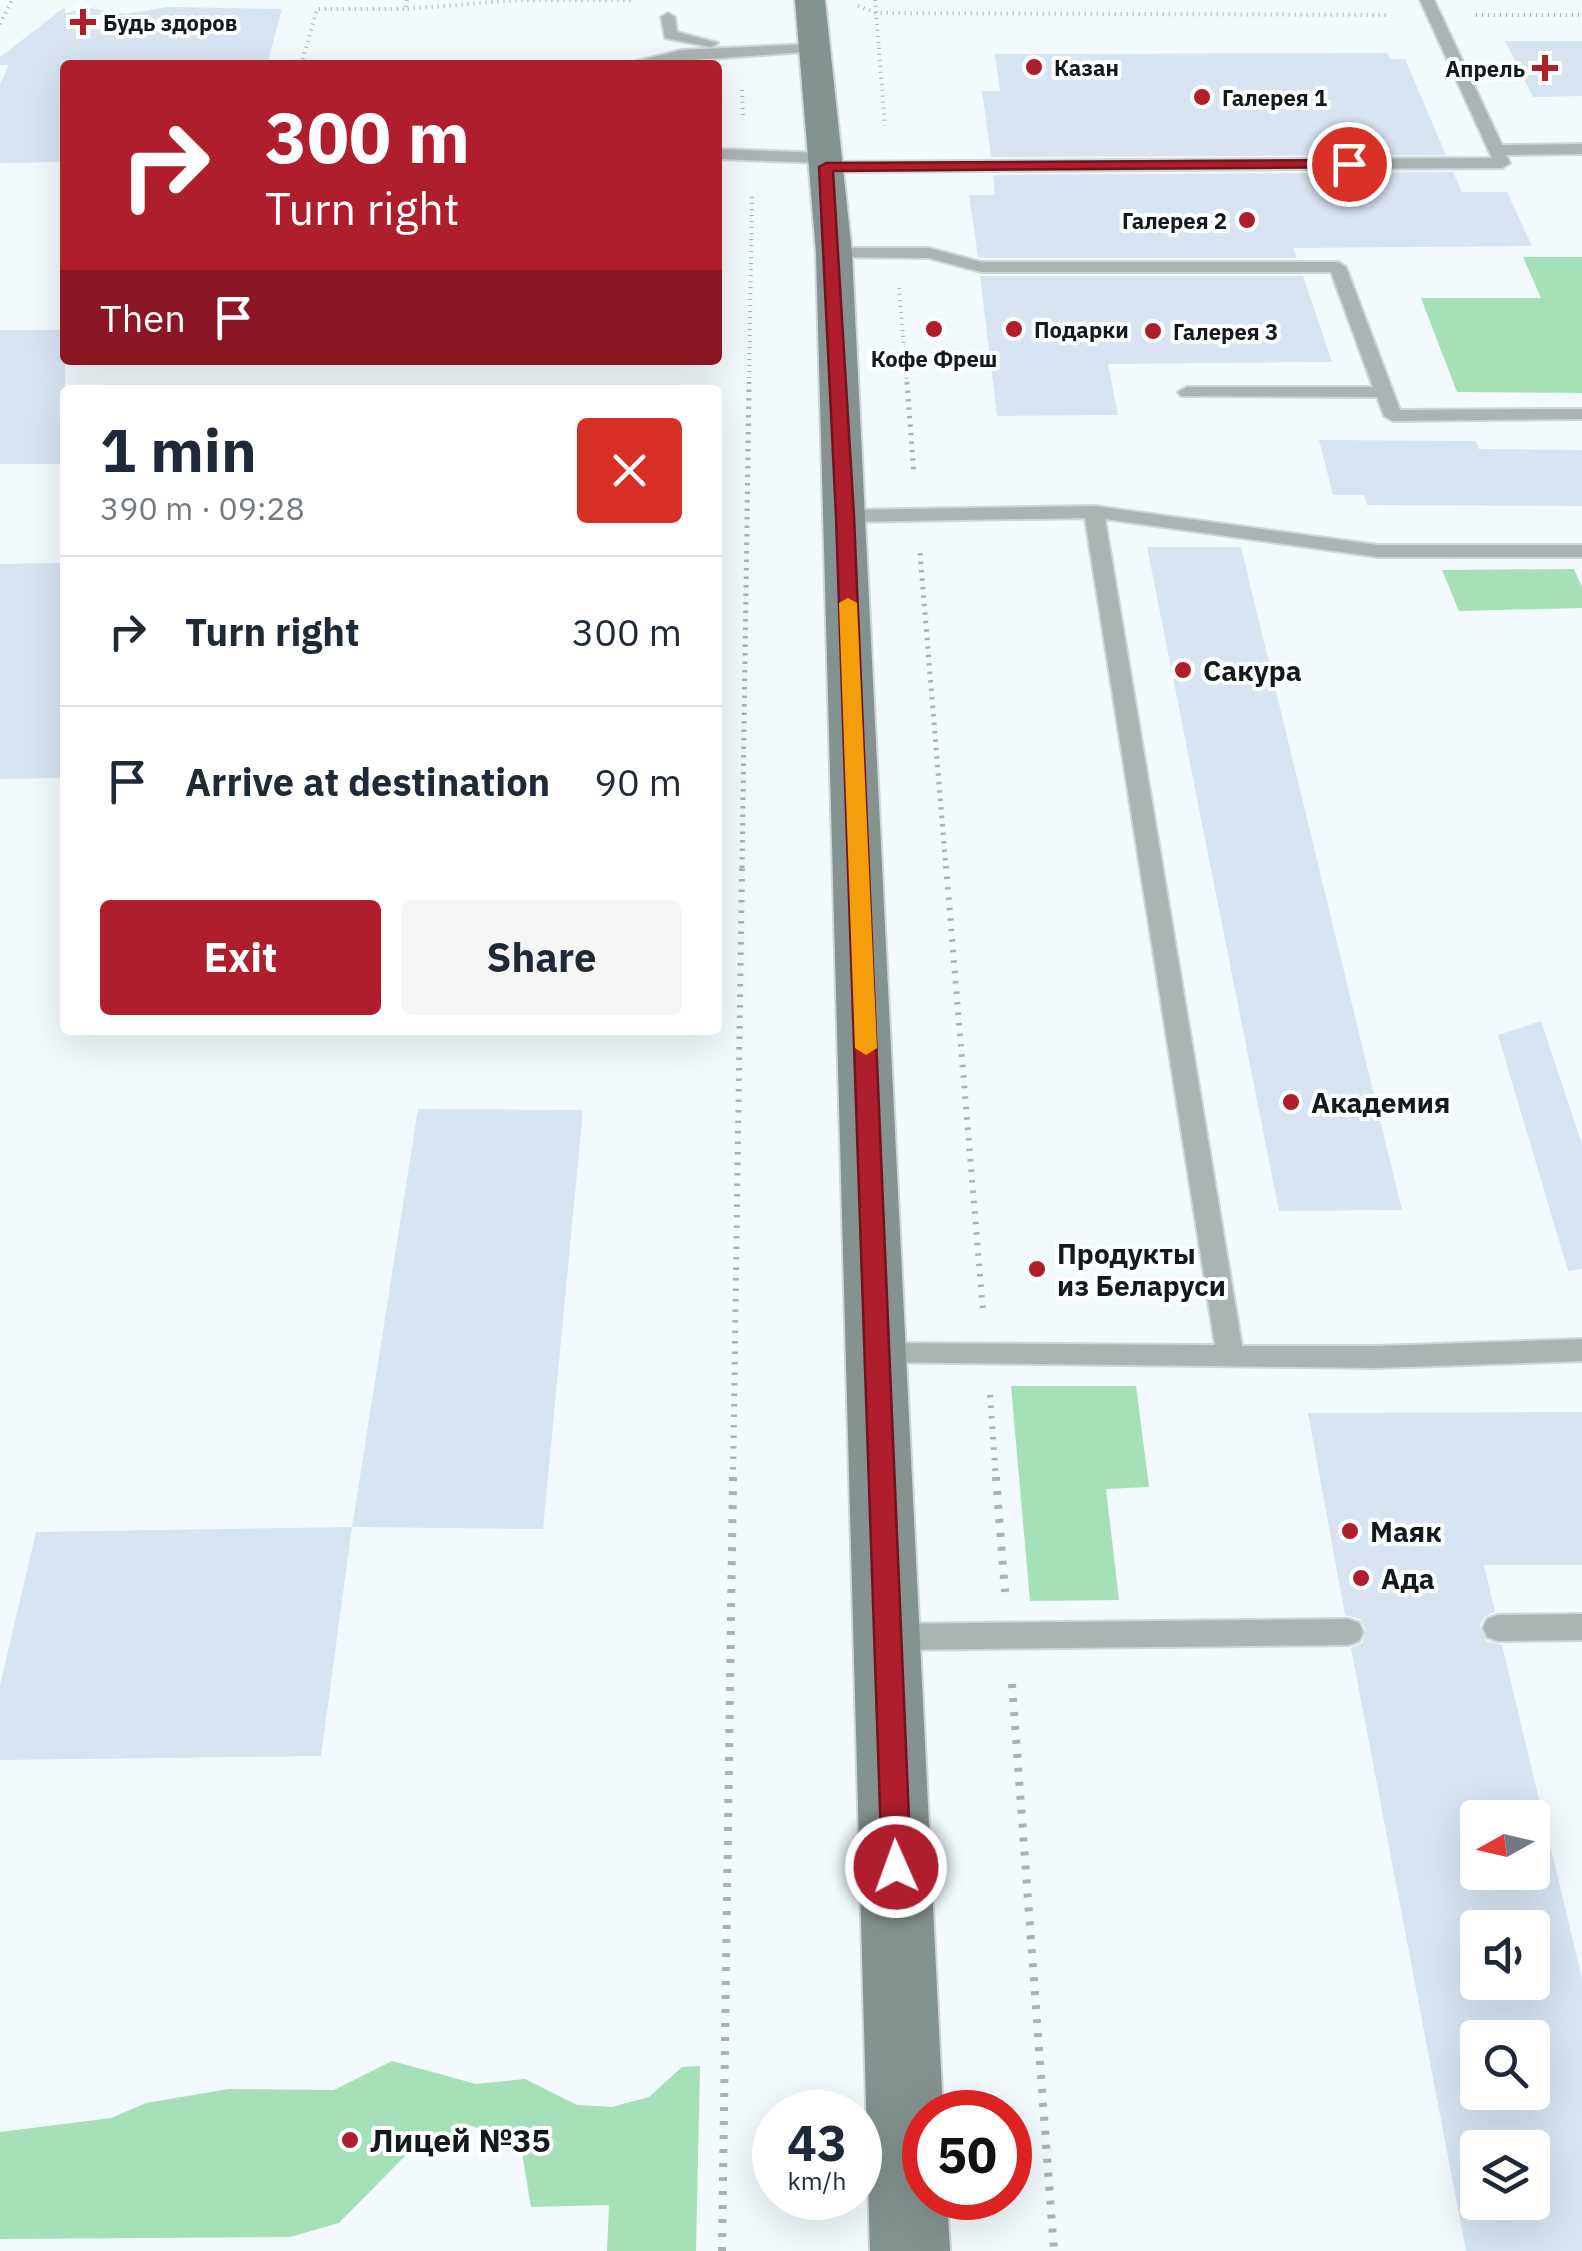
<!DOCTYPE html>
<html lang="en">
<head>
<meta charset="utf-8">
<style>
	body { margin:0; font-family:"IBM Plex Sans",sans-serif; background:#f6f6f7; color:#1f2937; height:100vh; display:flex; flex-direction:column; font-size:38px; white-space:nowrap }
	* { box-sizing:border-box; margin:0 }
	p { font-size:32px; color:#747a83 }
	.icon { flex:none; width:55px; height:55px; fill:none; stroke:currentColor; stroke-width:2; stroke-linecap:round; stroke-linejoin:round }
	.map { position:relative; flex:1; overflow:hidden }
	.panel { position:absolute; left:60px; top:385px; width:662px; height:650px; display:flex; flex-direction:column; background:#fff; border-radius:10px; box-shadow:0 10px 40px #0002 }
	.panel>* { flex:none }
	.top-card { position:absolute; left:60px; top:60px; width:662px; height:305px; border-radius:10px; box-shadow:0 10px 40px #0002; background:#b01d2d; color:#fff; overflow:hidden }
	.needle { width:65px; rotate:262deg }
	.tools { position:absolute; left:1460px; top:1800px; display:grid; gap:20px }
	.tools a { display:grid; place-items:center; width:90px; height:90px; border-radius:10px; background:#fff; box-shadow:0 10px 40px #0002; font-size:50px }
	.speed { position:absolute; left:752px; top:2090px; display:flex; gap:20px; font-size:50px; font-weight:700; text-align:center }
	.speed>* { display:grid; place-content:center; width:130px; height:130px; border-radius:50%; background:#fff; box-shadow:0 10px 40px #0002; line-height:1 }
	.speed small { font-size:25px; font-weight:400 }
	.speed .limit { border:15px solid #d22; background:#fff; color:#111 }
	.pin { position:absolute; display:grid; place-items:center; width:85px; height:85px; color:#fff; margin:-42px; border:5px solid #fff; border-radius:50%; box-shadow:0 2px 10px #0007 }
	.me { position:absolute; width:110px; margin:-55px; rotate:358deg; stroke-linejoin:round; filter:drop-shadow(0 0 8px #0008) }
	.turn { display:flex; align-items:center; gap:35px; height:210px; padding:0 40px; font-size:45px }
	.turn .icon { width:130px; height:130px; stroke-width:2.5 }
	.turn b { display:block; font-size:70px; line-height:85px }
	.then { display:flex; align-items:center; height:95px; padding:0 40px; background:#0003; gap:20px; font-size:38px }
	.round { display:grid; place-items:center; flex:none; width:105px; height:105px; border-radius:10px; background:#f6f6f7 }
	.overview { display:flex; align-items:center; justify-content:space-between; height:170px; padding:0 40px }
	h1 { font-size:60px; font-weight:700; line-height:75px }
	.cta { display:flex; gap:20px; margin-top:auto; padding:20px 40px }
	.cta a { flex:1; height:115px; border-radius:10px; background:#b01d2d; color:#fff; font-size:40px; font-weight:700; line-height:115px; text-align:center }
	.cta a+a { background:#f6f6f7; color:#1f2937 }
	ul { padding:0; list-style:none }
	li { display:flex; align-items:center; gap:30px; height:150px; padding:0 40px; border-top:2px solid #e0e1e3 }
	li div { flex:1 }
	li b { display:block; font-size:38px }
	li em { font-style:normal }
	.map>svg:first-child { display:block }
	.green { fill:#a5e0b8 }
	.building { fill:#d8e4f2; fill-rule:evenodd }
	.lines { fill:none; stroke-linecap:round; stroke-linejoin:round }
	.service-casing { stroke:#ced6d9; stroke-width:4 }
	.secondary-casing { stroke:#ced6d9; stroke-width:4 }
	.path-far3 { stroke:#aab2b5; stroke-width:4; stroke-dasharray:1 5; stroke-linecap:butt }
	.path-far2 { stroke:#aab2b5; stroke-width:5; stroke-dasharray:2.5 6; stroke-linecap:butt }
	.path-far1 { stroke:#aab2b5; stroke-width:6; stroke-dasharray:2.5 8; stroke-linecap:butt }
	.path { stroke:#aab2b5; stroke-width:8; stroke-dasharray:4 10; stroke-linecap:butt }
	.service { fill:#aab4b2; fill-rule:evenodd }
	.secondary { fill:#849290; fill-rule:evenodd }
	.route { fill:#b01d2d; stroke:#72131d; stroke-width:2.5 }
	.slow { fill:#f59e0b }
	.poi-dot { fill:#b01d2d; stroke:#fff; stroke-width:4 }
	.labels { text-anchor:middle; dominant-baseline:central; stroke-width:8; stroke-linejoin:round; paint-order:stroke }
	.far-poi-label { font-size:22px; font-weight:bold; fill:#131a1d; stroke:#fff; text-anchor:start }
	.poi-label { font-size:28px; font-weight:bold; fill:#131a1d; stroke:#fff; text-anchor:start }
	.near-poi-label { font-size:32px; font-weight:bold; fill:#131a1d; stroke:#fff; text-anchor:start }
</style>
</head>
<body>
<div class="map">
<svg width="1582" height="2251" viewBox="0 0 1582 2251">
	<rect width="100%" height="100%" fill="#f2fafd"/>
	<!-- green -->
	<g class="green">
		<path d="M 1523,257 L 1582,257 L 1582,393 L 1457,392 L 1421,298 L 1541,298 Z"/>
		<path d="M 1574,569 L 1582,587 L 1582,608 L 1459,611 L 1442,570 Z"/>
		<path d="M 1011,1386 L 1136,1386 L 1149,1487 L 1106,1489 L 1119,1600 L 1030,1601 Z"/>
		<path d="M 392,2061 L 476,2084 L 525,2079 L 577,2105 L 612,2107 L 649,2097 L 682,2067 L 700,2066 L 696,2251 L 607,2251 L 609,2205 L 531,2207 L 521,2147 L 472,2126 L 412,2149 L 339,2223 L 290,2237 L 0,2239 L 0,2132 L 111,2118 L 146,2103 L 229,2089 L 334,2090 Z"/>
	</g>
	<!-- building -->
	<g class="building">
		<path d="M 65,7 L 65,13 L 90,8 L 126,14 L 167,7 L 282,9 L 267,65 L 65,65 L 65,162 L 0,163 L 0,84 L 9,65 L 0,65 L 0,57 Z"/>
		<path d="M 1505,41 L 1582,41 L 1582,96 L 1533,97 Z"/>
		<path d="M 1387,53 L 1390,59 L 1405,59 L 1446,155 L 991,157 L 982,91 L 1000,91 L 995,54 Z"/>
		<path d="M 1453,172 L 1462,192 L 1507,192 L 1532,246 L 1293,248 L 1297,258 L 982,258 L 978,257 L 969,195 L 995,195 L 993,175 Z"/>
		<path d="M 980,276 L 1303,276 L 1332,362 L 1108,364 L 1118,415 L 997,416 Z"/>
		<rect x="0" y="330" width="65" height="134"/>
		<path d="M 1319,440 L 1476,441 L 1479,449 L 1582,450 L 1582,506 L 1367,505 L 1364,495 L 1333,495 Z"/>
		<path d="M 1147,547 L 1241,547 L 1402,1210 L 1279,1211 Z"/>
		<path d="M 65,563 L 65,778 L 0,779 L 0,564 Z"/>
		<path d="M 1541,1021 L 1582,1144 L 1582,1269 L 1568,1271 L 1498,1035 Z"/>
		<path d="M 418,1109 L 583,1110 L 543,1529 L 352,1527 Z"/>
		<path d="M 1582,1412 L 1582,1565 L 1484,1565 L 1495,1612 L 1484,1617 L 1480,1626 L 1486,1641 L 1502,1645 L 1582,1978 L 1582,2251 L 1466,2251 L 1351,1648 L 1362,1643 L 1366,1630 L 1360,1619 L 1345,1615 L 1308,1413 ZM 1478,1818 L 1532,1818 L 1532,1872 L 1478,1872 ZM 1478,1928 L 1532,1928 L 1532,1982 L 1478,1982 ZM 1478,2038 L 1532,2038 L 1532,2092 L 1478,2092 ZM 1478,2148 L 1532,2148 L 1532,2202 L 1478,2202 Z"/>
		<path d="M 352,1527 L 321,1756 L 0,1760 L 0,1685 L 36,1532 Z"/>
	</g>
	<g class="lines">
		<defs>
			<g id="service">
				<path d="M 1420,0 L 1434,0 L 1502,145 L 1582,144 L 1582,154 L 1506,155 L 1510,163 L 1502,168 L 826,172 L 818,167 L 824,163 L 718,159 L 718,149 L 825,153 L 833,158 L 827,162 L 1492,158 Z"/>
				<path d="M 668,13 L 675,17 L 677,32 L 718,43 L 711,47 L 665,38 L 661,17 Z"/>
				<path d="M 814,44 L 821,48 L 819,51 L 621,65 L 682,50 Z"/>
				<path d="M 834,248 L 929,248 L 981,262 L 1338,262 L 1346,267 L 1400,410 L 1582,409 L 1582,419 L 1393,421 L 1384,416 L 1377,397 L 1181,396 L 1178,392 L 1187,387 L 1373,387 L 1331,272 L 981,272 L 929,258 L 828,257 L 828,249 Z"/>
				<path d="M 1094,506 L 1378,545 L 1582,545 L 1582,557 L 1378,557 L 1105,519 L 1242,1346 L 1376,1346 L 1582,1339 L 1582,1361 L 1376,1368 L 867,1362 L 863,1354 L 867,1346 L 877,1343 L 1215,1345 L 1085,518 L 845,522 L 835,516 L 845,510 Z"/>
				<path d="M 1582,1614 L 1582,1640 L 1498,1641 L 1487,1637 L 1483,1628 L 1487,1619 L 1498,1615 Z"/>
				<path d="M 1348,1619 L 1359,1623 L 1363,1632 L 1359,1641 L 1348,1645 L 888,1650 L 877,1646 L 873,1637 L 877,1628 L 888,1624 Z"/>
			</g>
			<path id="secondary" d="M 795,0 L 825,0 L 852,253 L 943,2112 L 925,2112 L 925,2198 L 947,2198 L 950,2251 L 870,2251 L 816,253 Z"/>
		</defs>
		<!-- service casing -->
		<use href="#service" class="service-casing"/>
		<!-- secondary casing -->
		<use href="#secondary" class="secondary-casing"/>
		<!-- path-far3 -->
		<g class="path-far3">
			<path d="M 407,0 L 405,9 L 519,0 L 631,0"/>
			<path d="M 875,0 L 885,126"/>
			<path d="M 858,6 L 876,13 L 1389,15"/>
			<path d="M 1476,15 L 1582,15"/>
			<path d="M 0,24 L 12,0"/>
			<path d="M 301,65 L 317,9 L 405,9"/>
			<path d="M 742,90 L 743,118"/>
			<path d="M 899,288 L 907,384"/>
			<path d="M 749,384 L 752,196"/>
		</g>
		<!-- path-far2 -->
		<g class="path-far2">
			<path d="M 907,382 L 914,475"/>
			<path d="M 920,553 L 946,868"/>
			<path d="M 742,868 L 749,382"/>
		</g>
		<!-- path-far1 -->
		<g class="path-far1">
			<path d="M 946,866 L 983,1312"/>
			<path d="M 990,1395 L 996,1480"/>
			<path d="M 733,1480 L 742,866"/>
		</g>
		<!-- path -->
		<g class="path">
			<path d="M 996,1477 L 1005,1592"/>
			<path d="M 1012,1684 L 1054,2251"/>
			<path d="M 722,2251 L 733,1477"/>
		</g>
		<!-- service -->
		<use href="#service" class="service"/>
		<!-- secondary -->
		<use href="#secondary" class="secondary"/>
	</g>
	<!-- route -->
	<path class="route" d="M 1349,160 L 1354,167 L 833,171 L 854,516 L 911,1867 L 907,1877 L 896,1881 L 886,1877 L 882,1867 L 836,516 L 819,167 L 826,163 Z"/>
	<!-- slow -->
	<path class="slow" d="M 848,598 L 857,603 L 877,1048 L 866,1055 L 855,1048 L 839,603 Z"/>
	<!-- markers -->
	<g class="poi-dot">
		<path d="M78 7h10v10h10v10h-10v10h-10v-10h-10v-10h10z"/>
		<circle cx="1034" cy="67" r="10"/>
		<path d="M1540 53h10v10h10v10h-10v10h-10v-10h-10v-10h10z"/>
		<circle cx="1202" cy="97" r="10"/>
		<circle cx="1247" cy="220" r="10"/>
		<circle cx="934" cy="329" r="10"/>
		<circle cx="1014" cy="329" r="10"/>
		<circle cx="1153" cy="331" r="10"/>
		<circle cx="1183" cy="670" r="10"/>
		<circle cx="1291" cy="1102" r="10"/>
		<circle cx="1037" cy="1269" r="10"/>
		<circle cx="1350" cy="1531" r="10"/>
		<circle cx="1361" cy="1578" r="10"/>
		<circle cx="350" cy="2140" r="10"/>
	</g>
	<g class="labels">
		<!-- far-poi labels -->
		<g class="far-poi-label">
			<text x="103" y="22">Будь здоров</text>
			<text x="1054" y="67">Казан</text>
			<text x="1525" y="68" text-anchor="end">Апрель</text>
			<text x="1222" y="97">Галерея 1</text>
			<text x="1227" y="220" text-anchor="end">Галерея 2</text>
			<text x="1034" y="329">Подарки</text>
			<text x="1173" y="331">Галерея 3</text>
			<text x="934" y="358" text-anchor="middle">Кофе Фреш</text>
		</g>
		<!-- poi labels -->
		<g class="poi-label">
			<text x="1203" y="670">Сакура</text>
			<text x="1311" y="1102">Академия</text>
			<text x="1057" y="1253">Продукты<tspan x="1057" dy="32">из Беларуси</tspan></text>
			<text x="1370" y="1531">Маяк</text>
			<text x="1381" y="1578">Ада</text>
		</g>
		<!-- near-poi labels -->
		<g class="near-poi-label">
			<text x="370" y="2140">Лицей №35</text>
		</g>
	</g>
</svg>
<div class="tools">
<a><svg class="needle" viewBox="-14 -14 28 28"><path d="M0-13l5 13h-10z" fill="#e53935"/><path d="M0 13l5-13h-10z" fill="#747a83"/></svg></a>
<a><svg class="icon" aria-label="sound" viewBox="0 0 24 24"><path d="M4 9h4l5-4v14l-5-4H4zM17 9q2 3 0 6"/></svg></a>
<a><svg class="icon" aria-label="search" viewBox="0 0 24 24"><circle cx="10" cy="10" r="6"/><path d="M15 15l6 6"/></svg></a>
<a><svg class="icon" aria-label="layers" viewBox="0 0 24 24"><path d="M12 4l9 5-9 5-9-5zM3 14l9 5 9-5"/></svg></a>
</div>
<div class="speed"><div>43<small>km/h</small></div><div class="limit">50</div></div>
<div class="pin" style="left:1349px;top:164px;background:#d93025"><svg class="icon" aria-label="arrive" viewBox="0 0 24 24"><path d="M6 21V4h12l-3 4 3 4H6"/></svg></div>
<svg class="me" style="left:896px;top:1867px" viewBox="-20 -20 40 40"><circle r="17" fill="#b01d2d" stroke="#fff" stroke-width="3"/><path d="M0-11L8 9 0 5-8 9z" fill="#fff"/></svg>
<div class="top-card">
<div class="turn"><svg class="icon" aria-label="right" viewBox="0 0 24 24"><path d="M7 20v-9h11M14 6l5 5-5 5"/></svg><div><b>300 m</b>Turn right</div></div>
<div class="then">Then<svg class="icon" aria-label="arrive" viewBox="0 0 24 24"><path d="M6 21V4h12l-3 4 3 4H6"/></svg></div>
</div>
<section class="panel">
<div class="overview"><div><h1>1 min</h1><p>390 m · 09:28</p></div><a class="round" style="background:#d93025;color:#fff"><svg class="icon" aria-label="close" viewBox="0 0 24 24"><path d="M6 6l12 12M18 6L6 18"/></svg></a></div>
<ul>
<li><svg class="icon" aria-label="right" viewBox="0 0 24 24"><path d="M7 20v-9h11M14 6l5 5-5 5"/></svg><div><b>Turn right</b></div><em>300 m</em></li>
<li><svg class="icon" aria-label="arrive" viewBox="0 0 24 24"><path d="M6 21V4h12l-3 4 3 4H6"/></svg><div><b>Arrive at destination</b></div><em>90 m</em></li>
</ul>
<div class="cta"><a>Exit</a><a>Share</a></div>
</section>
</div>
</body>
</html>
